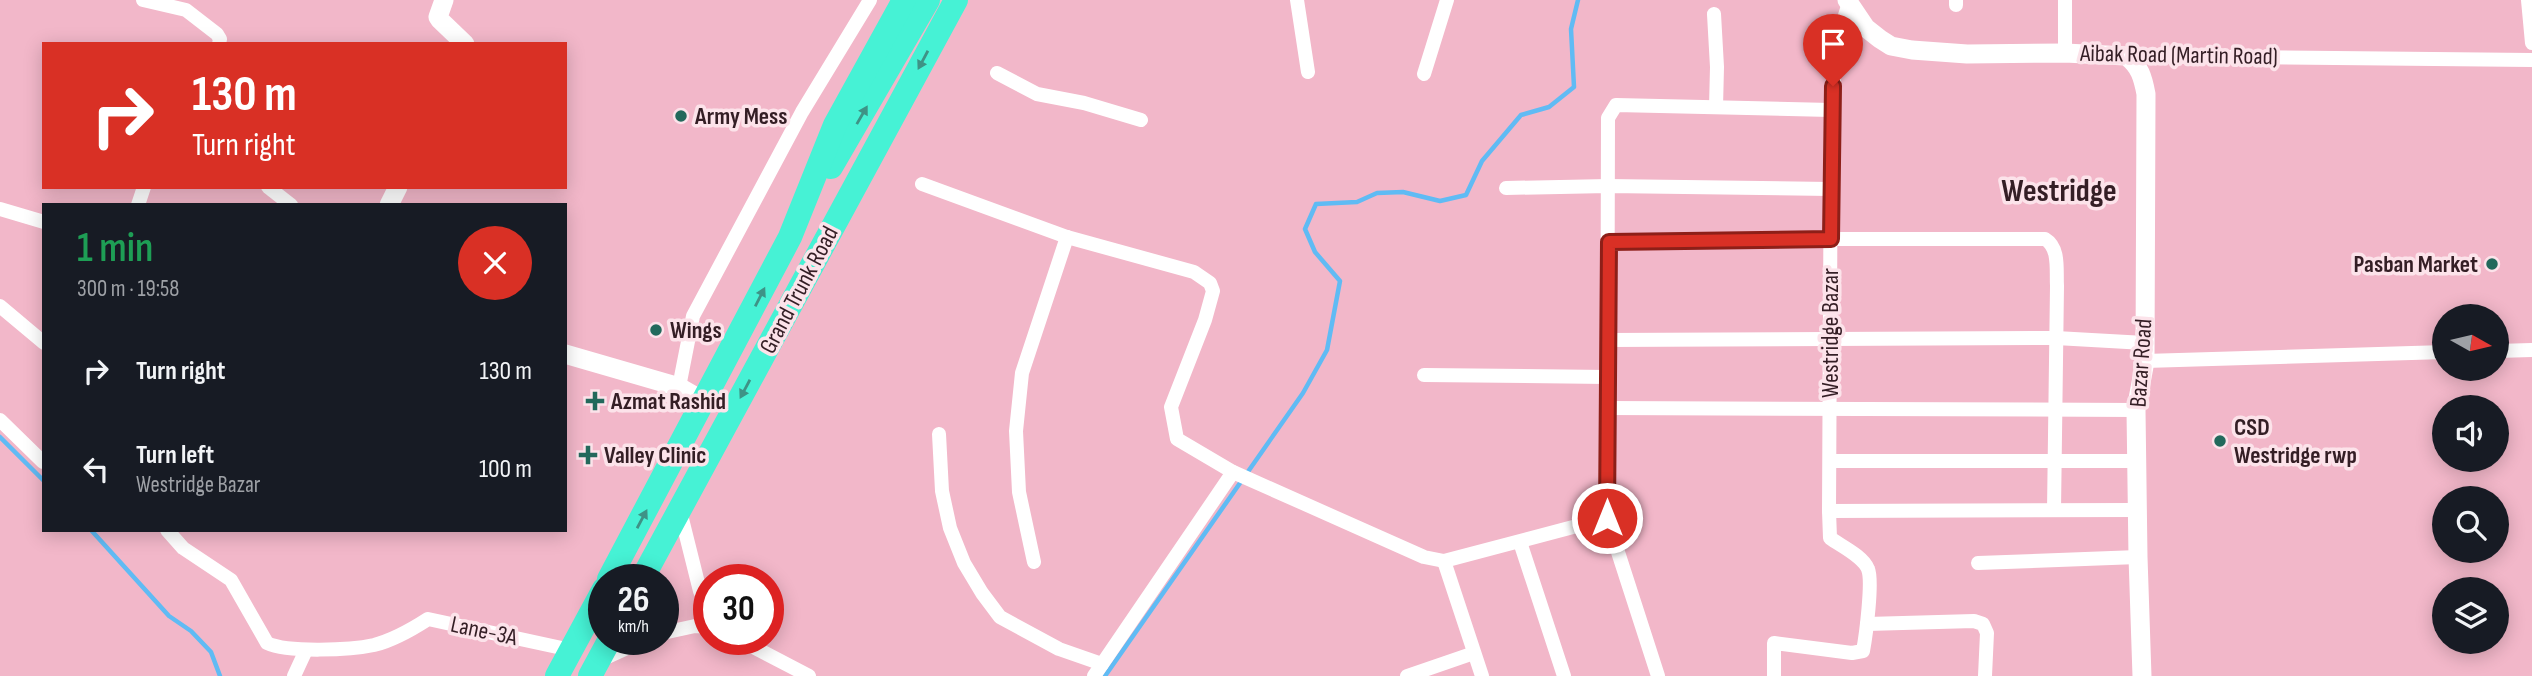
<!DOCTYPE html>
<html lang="en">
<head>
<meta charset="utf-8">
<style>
	body { margin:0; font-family:"Sofia Sans Condensed",sans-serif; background:#242831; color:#f1f3f6; height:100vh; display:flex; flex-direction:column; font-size:26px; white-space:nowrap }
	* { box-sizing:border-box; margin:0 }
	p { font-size:23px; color:#9ea1a6 }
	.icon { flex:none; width:38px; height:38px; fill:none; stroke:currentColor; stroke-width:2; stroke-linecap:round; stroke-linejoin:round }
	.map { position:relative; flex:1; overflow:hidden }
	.sheet { position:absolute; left:42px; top:203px; width:525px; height:329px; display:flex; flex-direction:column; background:#171b24; border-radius:0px; box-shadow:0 4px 18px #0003 }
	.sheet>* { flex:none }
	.guide { position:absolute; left:42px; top:42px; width:525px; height:147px; border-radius:0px; box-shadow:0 4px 18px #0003; background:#d93025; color:#fff; overflow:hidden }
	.needle { width:46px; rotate:98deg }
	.buttons { position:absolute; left:2432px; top:304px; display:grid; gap:14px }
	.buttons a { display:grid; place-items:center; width:77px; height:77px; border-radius:50%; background:#171b24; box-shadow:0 4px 18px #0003; font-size:35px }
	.speed { position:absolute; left:588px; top:564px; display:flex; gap:14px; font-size:35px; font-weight:700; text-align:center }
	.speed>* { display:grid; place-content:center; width:91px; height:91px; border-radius:50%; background:#171b24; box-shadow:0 4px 18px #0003; line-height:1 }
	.speed small { font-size:18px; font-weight:400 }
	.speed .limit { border:10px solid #d22; background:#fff; color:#111 }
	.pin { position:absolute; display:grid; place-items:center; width:60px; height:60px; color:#fff; margin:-72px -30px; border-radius:50% 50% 50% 0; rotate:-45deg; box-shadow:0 0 7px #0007 }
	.pin .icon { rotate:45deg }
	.me { position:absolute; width:77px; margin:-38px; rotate:0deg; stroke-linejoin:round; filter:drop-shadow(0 0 5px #0008) }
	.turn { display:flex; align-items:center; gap:24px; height:147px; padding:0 35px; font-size:32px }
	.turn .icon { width:91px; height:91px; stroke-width:2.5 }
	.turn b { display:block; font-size:49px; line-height:60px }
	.round { display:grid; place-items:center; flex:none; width:74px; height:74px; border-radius:37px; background:#242831 }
	.overview { display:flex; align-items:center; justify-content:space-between; height:119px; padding:0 35px }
	h1 { font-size:42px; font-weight:600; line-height:52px; color:#1e9e55 }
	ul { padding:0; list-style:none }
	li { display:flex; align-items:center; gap:21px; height:98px; padding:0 35px }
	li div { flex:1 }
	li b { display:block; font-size:26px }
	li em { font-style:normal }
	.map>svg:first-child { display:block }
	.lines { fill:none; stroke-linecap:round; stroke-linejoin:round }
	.stream { stroke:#60bbf4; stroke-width:4.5 }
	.street { stroke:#fff; stroke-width:14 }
	.secondary { stroke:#fff; stroke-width:19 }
	.highway { stroke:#46f2d5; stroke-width:24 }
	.oneway { fill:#3e9386 }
	.route-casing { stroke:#8d1f18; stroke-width:18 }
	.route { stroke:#d93025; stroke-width:12 }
	.poi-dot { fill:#23695c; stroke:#fce3ea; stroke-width:2.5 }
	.labels { text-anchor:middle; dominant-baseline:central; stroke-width:7; stroke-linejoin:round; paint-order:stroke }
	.street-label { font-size:24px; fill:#341e25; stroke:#fce3ea }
	.poi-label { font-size:24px; font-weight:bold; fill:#341e25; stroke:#fce3ea; text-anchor:start }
	.district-label { font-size:32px; font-weight:bold; fill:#341e25; stroke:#fce3ea }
</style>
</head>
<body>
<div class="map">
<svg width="2532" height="676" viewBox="0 0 2532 676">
	<rect width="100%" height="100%" fill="#f2b7c9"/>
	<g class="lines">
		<!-- stream -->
		<g class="stream">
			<path d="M 0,437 L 44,481"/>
			<path d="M 91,530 L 169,616 L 191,631 L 211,652 L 220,676"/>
			<path d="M 1105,676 L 1303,393 L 1327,350 L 1340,281 L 1315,252 L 1305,229 L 1316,204 L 1357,202 L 1377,193 L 1403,192 L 1440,201 L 1466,195 L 1482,161 L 1521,115 L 1549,107 L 1574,87 L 1571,29 L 1578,0"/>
		</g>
		<!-- street -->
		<g class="street">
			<path d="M 143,0 L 186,10 L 217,34 L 220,39 L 219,44"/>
			<path d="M 1297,0 L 1308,72"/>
			<path d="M 2065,0 L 2065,53"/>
			<path d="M 2528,0 L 2532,43"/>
			<path d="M 1956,5 L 1956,0"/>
			<path d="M 1714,14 L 1717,67 L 1716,107"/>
			<path d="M 2126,56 L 2532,60"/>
			<path d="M 997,73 L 1037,94 L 1084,103 L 1141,120"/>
			<path d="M 1424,74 L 1447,0"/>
			<path d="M 922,184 L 1067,237 L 1194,272 L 1210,283 L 1213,291 L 1205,320 L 1171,407 L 1177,439 L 1233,472 L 1424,557 L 1444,561 L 1607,518"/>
			<path d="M 268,187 L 291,205"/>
			<path d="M 1506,188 L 1608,186 L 1830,189"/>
			<path d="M 138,205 L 144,187"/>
			<path d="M 0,209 L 44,222"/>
			<path d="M 1609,241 L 1831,239 L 2045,239 C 2060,248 2056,270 2057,286 L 2054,510"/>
			<path d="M 0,306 L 44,343"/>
			<path d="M 1607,340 L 2056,338 L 2145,343"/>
			<path d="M 2497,351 L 2532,350"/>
			<path d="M 2145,361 L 2445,352"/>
			<path d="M 1424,375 L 1607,377"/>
			<path d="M 679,387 L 693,316 L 802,112 L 870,0"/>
			<path d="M 1607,408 L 2136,410"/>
			<path d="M 0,420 L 43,462"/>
			<path d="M 939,434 L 942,491 L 950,528 L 964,563 L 982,593 L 1000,617 L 1059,649 L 1102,664"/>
			<path d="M 1830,461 L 2137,461"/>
			<path d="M 680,511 L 700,591 L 709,609"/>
			<path d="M 1829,511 L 2138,510"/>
			<path d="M 167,530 L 183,548 L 231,580 L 267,643 C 288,653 351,650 374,645 C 394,640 411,630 428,619 L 571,650"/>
			<path d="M 1520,542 L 1564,676"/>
			<path d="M 1444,561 L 1482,676"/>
			<path d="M 1034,562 L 1019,492 L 1016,431 L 1022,373 L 1067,237"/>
			<path d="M 1978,563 L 2138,557"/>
			<path d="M 1867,624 L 1974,621 L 1983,624 L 1987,633 L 1985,676"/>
			<path d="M 663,633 L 695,626 L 709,627"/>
			<path d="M 738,639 L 809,676"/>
			<path d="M 601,660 L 647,639"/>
			<path d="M 294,676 L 306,650"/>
			<path d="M 1094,676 L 1233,472"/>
			<path d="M 1407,676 L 1474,653"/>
			<path d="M 1658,676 L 1607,518 L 1608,118 L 1616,105 L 1831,110"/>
			<path d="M 1774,676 L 1774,643 L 1852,653 L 1863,651 C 1866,635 1873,581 1868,569 C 1863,556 1841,546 1830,538 L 1829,511 L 1831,110 L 1838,37 L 1849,3"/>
		</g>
		<!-- secondary -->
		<g class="secondary">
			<path d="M 444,0 L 438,17 L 440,20 L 465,44"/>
			<path d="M 1847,0 L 1866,28 L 1880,39 L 1891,46 L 1912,50 L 1967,54 L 2065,53 L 2126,56 C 2140,66 2143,78 2146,94 L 2145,361 L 2136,410 L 2138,557 L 2142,676"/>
			<path d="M 389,205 L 398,187"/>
			<path d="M 565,354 L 679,387 L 705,402"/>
		</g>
		<!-- highway -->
		<g class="highway">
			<path d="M 831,167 L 928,0"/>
			<path d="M 609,579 L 790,237 L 835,125 L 904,0"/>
			<path d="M 642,579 L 956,0"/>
			<path d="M 557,676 L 604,589"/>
			<path d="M 590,676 L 610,639"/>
		</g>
	</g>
	<!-- one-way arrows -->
	<defs><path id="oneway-solid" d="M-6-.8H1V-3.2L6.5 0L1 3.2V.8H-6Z" transform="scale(1.75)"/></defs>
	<g class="oneway">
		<use href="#oneway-solid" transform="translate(923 60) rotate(118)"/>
		<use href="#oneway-solid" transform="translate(862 115) rotate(-60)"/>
		<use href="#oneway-solid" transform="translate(760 297) rotate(-63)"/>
		<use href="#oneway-solid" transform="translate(745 389) rotate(118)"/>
		<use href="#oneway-solid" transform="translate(642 519) rotate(-62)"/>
	</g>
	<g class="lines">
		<defs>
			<path id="route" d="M 1607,518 L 1609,242 L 1831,239 L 1833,86"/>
		</defs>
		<!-- route casing -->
		<use href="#route" class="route-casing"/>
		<!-- route -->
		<use href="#route" class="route"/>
	</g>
	<!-- markers -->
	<g class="poi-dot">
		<circle cx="681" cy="116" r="7"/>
		<circle cx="2492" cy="264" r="7"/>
		<circle cx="656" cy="330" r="7"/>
		<path d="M591.5 390.5h7v7h7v7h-7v7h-7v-7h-7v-7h7z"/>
		<circle cx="2220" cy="441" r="7"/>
		<path d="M584.5 444.5h7v7h7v7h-7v7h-7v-7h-7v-7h7z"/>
	</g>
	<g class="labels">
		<!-- street labels -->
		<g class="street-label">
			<text transform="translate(2179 55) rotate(1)">Aibak Road (Martin Road)</text>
			<text transform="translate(799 290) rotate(-62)">Grand Trunk Road</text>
			<text transform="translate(1830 333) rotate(-90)">Westridge Bazar</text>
			<text transform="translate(2141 363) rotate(-86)">Bazar Road</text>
			<text transform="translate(484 631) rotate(12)">Lane-3A</text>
		</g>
		<!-- poi labels -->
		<g class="poi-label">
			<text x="695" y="116">Army Mess</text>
			<text x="2478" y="264" text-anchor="end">Pasban Market</text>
			<text x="670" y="330">Wings</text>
			<text x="611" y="401">Azmat Rashid</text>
			<text x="2234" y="427">CSD<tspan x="2234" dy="28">Westridge rwp</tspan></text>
			<text x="604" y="455">Valley Clinic</text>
		</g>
		<!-- district labels -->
		<g class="district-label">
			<text x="2059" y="191">Westridge</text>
		</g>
	</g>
</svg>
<div class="buttons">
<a><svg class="needle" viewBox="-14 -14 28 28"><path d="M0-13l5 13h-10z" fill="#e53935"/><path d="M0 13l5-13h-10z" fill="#9ea1a6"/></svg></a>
<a><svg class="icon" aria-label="sound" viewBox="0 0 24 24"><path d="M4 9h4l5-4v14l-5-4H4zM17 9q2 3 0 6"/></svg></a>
<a><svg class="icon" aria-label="search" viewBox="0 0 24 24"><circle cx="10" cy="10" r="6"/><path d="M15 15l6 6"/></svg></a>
<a><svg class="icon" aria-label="layers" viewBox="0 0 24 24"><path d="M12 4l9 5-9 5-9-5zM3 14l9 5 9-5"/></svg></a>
</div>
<div class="speed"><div>26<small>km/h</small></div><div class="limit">30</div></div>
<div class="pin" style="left:1833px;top:86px;background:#d93025"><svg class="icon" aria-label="arrive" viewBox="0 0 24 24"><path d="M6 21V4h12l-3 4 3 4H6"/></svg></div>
<svg class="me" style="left:1607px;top:518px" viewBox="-20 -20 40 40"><circle r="17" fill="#d93025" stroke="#fff" stroke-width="3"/><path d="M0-11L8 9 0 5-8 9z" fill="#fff"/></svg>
<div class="guide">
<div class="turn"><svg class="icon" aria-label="right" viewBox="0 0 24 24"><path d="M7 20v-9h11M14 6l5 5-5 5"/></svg><div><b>130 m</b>Turn right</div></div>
</div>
<section class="sheet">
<div class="overview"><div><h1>1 min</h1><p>300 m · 19:58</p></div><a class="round" style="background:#d93025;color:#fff"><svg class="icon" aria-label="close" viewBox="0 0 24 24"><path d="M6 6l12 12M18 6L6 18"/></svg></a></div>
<ul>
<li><svg class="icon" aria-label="right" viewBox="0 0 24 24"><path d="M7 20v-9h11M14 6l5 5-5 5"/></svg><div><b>Turn right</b></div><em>130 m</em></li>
<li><svg class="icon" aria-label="left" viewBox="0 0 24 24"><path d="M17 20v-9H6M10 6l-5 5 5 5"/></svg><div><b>Turn left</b><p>Westridge Bazar</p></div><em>100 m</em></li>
</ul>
</section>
</div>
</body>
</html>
